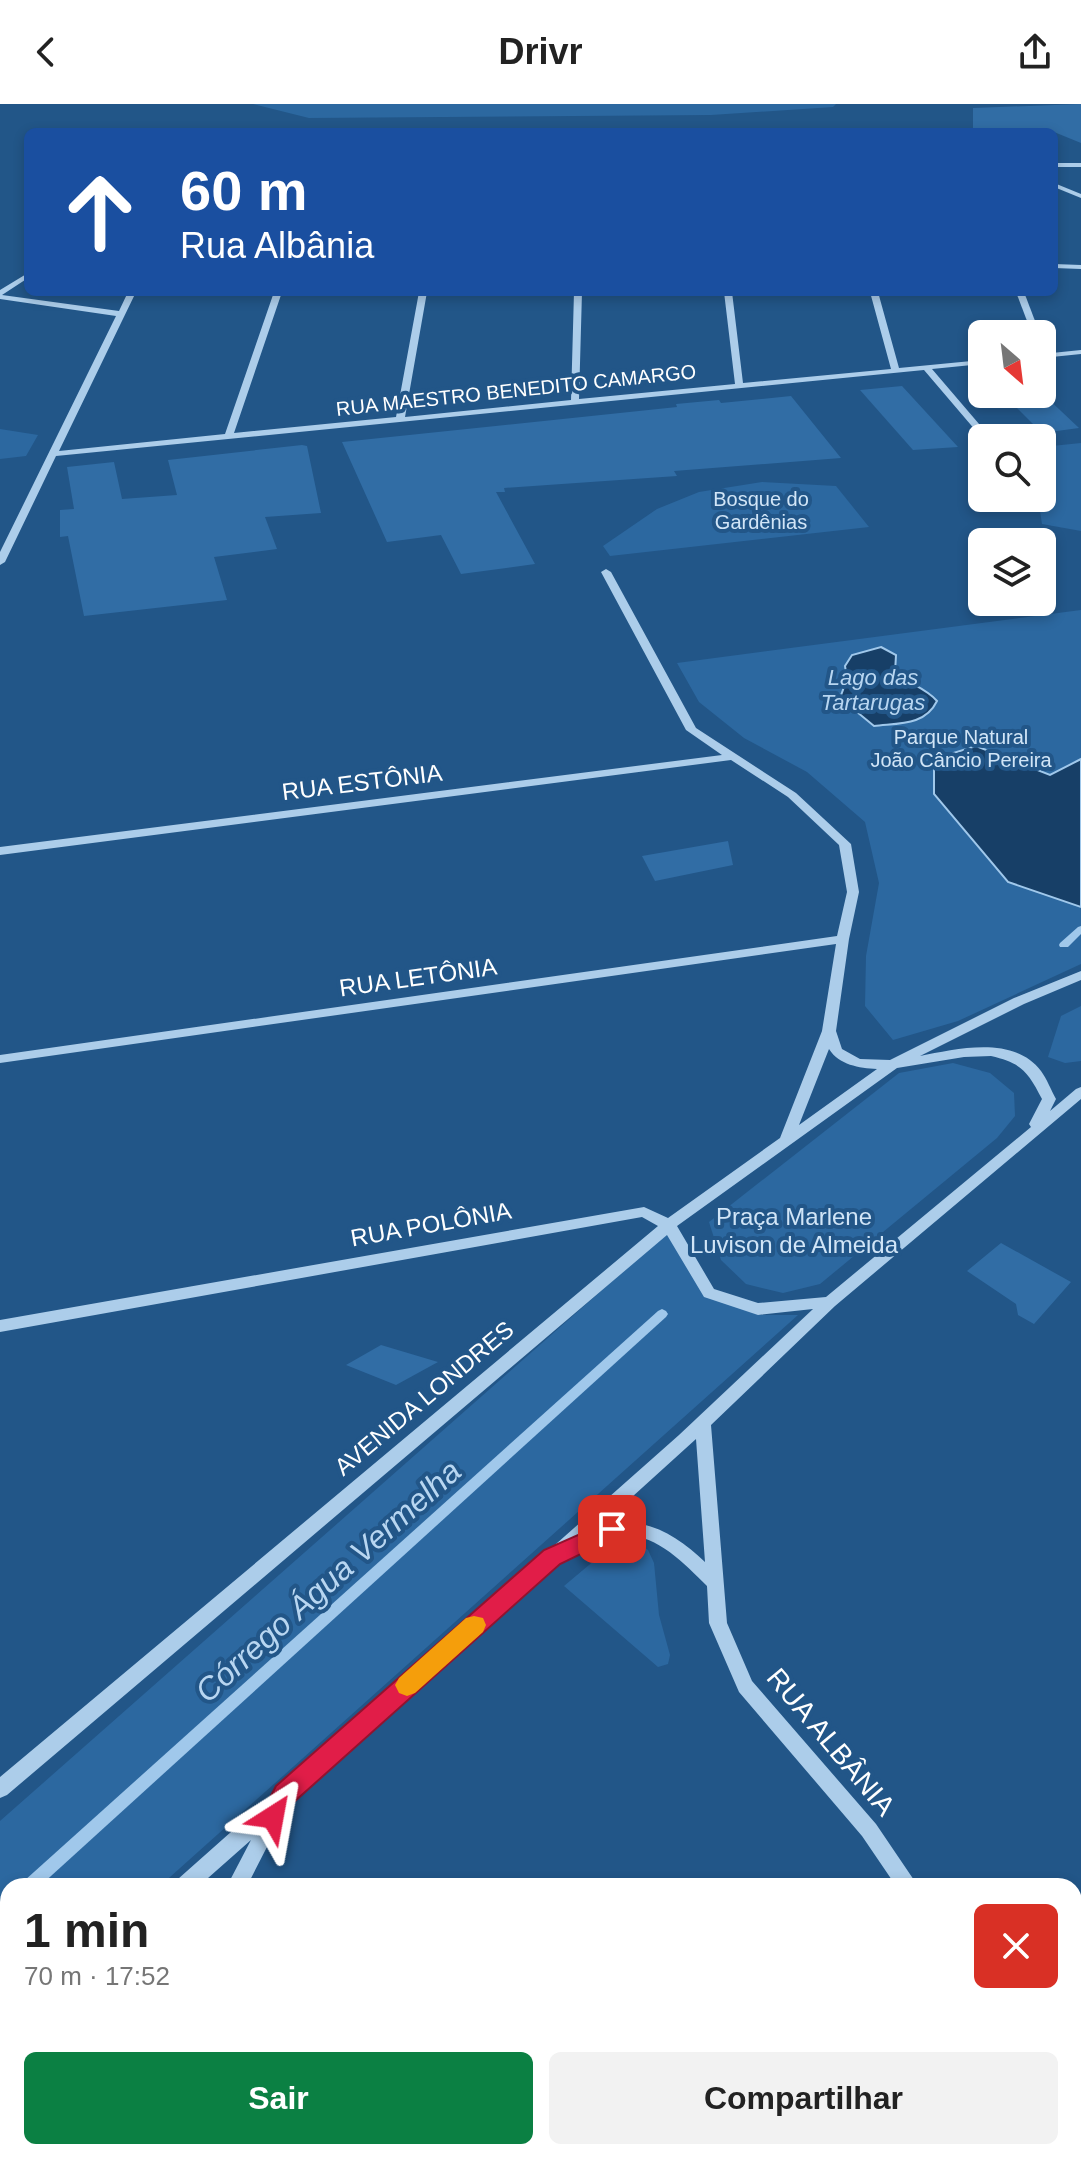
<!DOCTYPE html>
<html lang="pt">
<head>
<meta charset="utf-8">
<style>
	body { margin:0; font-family:Arial,sans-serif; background:#f2f2f2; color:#222; height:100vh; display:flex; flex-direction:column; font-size:30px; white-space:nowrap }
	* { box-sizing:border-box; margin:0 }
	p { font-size:26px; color:#767676 }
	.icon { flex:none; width:44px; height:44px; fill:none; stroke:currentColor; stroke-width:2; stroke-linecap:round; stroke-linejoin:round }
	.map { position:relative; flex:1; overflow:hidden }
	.details { position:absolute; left:0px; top:1774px; width:1082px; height:282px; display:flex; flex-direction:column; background:#fff; border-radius:24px 24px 0 0; box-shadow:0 4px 12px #0003 }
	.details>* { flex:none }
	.guide { position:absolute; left:24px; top:24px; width:1034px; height:168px; border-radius:12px; box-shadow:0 4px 12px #0003; background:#1a4fa0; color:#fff; overflow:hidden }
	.needle { width:52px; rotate:152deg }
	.tools { position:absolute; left:968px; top:216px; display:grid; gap:16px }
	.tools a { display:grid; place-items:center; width:88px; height:88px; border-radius:12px; background:#fff; box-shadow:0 4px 12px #0003; font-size:40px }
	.pin { position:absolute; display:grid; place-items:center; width:68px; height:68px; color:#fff; margin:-34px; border-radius:16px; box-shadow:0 4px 12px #0006 }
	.me { position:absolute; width:88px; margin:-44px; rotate:34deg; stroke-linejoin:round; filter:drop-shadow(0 0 6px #0008) }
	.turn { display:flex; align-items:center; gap:28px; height:168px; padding:0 24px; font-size:36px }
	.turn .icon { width:104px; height:104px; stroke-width:2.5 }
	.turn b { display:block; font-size:56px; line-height:68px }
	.round { display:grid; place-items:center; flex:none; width:84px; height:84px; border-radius:12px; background:#f2f2f2 }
	.overview { display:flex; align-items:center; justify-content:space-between; height:136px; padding:0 24px }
	h1 { font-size:48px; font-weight:700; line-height:60px }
	.action { display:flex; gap:16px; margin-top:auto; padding:16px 24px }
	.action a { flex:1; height:92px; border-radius:12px; background:#0b8043; color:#fff; font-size:32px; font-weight:700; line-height:92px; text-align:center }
	.action a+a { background:#f2f2f2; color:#222 }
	header { display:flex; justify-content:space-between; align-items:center; height:104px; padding:0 24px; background:#fff; font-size:36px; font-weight:700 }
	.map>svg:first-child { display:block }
	.green { fill:#2c68a0 }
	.water { fill:#173f67; stroke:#a0c8eb; stroke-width:2 }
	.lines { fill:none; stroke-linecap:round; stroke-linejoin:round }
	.stream { fill:#a0c8eb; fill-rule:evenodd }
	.building { fill:#316da5 }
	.minor { fill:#accdea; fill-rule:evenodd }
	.route { fill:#e11d48; stroke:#92132f; stroke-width:2 }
	.slow { fill:#f59e0b }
	.labels { text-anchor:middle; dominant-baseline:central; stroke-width:8; stroke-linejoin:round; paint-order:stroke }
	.far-street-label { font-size:20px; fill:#fff; stroke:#225688 }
	.far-park-label { font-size:20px; fill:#d1e5f7; stroke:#225688 }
	.far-water-label { font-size:22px; font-style:italic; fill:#b8d6f1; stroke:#225688 }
	.street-label { font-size:24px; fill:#fff; stroke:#225688 }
	.park-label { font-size:24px; fill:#d1e5f7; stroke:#225688 }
	.near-street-label { font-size:28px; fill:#fff; stroke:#225688 }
	.near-water-label { font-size:32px; font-style:italic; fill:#b8d6f1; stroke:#225688 }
</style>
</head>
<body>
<header><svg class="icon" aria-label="back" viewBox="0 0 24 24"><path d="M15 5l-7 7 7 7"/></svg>Drivr<svg class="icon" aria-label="share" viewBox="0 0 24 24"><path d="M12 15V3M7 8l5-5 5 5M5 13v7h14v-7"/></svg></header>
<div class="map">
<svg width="1081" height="2055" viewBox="0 0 1081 2055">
	<rect width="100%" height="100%" fill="#225688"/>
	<!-- green -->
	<g class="green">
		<path d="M 253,0 L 836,0 L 833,3 L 711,11 L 309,14 Z"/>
		<path d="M 0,325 L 38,331 L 26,352 L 0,355 Z"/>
		<path d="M 1081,339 L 1081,427 L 1042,420 L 1038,394 L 1042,394 L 1045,369 L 1042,343 Z"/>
		<path d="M 762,378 L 836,382 L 869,423 L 610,452 L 603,442 L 657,405 L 699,388 Z"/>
		<path d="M 1081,506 L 1081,860 L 958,917 L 893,936 L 865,902 L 866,852 L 879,779 L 865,718 L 807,668 L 744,634 L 699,598 L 677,559 Z"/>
		<path d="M 1081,902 L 1081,957 L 1065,959 L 1048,953 L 1061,912 Z"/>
		<path d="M 953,959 L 990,969 L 1014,989 L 1015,1012 L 997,1034 L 820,1180 L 783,1189 L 746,1180 L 721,1156 L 709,1118 L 899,969 Z"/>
		<path d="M 668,1128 L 708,1193 L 759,1211 L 798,1211 L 160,1782 L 8,1782 L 8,1919 L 0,1926 L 0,1717 Z"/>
		<path d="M 634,1435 L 648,1446 L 654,1459 L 659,1511 L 670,1551 L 668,1560 L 658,1563 L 564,1482 L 614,1440 Z"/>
	</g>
	<!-- water -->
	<g class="water">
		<path d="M 881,543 L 896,551 L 895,569 C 909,580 926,584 937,597 C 925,622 898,619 874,622 L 840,594 L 847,575 L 845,562 L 852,551 Z"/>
		<path d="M 976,642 L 1050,671 L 1081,655 L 1081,803 L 1008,778 L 934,690 L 934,655 Z"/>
	</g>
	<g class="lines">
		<!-- stream -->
		<g class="stream">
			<path d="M 1081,822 L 1081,830 L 1068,843 L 1060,843 L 1059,841 L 1060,839 L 1078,823 Z"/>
			<path d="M 662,1205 L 666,1207 L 668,1210 L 666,1213 L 40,1782 L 21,1782 L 24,1777 L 658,1207 Z"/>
			<path d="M 8,1794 L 8,1811 L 0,1816 L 0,1798 Z"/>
		</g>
	</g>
	<!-- building -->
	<g class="building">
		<path d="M 1081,0 L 1081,39 L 1054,28 L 973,28 L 973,4 Z"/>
		<path d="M 902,282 L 958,343 L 913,346 L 860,286 Z"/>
		<path d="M 1003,290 L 1043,290 L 1079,324 L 1042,329 Z"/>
		<path d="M 791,292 L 841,354 L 674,367 L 677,372 L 504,384 L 505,388 L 496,388 L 535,460 L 461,470 L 441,431 L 387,438 L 342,338 L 677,303 L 676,300 L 719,296 L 721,299 Z"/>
		<path d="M 302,341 L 307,342 L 321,409 L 265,413 L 277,445 L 214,453 L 227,496 L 84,512 L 68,432 L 60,433 L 60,406 L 74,405 L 67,363 L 114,358 L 122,395 L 177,391 L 168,356 Z"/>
		<path d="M 728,737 L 733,761 L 655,777 L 642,752 Z"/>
		<path d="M 1001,1139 L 1071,1178 L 1034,1220 L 1018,1211 L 1016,1200 L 967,1167 Z"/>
		<path d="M 381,1241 L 438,1258 L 396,1281 L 346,1261 Z"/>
	</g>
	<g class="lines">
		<!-- minor -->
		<g class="minor">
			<rect x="1054" y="59" width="27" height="4"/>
			<path d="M 1054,79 L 1081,90 L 1081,94 L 1054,83 Z"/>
			<path d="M 1054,160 L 1081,161 L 1081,165 L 1054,164 Z"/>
			<path d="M 28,169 L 28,174 L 2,191 L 119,207 L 128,188 L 136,188 L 59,347 L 225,330 L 274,188 L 282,188 L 234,329 L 396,313 L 419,188 L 427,188 L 405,313 L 571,296 L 574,188 L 582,188 L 579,295 L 735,280 L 724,188 L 732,188 L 743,279 L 891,265 L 870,188 L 878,188 L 899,264 L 982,256 L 982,260 L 932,265 L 991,334 L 982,334 L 924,266 L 56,352 L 5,458 L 0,461 L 0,448 L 116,212 L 0,195 L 0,186 Z"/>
			<path d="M 1016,188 L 1024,188 L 1040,230 L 1032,230 Z"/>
			<path d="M 1081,246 L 1081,250 L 1042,254 L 1042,250 Z"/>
			<path d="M 606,465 L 611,468 L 696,624 L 796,689 L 851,740 L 859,788 L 849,835 L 836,927 L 842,945 L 860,955 L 890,956 L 1014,894 L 1081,867 L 1081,876 L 1024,900 L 920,952 C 957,945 1014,931 1041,967 C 1047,975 1051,986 1056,995 L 1050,1007 L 1076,985 L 1081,983 L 1081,995 L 835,1202 L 711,1321 L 727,1519 L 752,1577 L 876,1720 L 918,1782 L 896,1782 L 862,1732 L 739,1588 L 709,1519 L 707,1482 C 681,1456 648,1421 608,1434 C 594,1438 582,1449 567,1452 L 288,1702 L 247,1782 L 227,1782 L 251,1736 L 199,1782 L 175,1782 L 178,1775 L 679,1331 L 813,1205 L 758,1211 L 704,1193 L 667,1131 L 7,1691 L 0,1694 L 0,1673 L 658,1122 L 642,1113 L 0,1228 L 0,1216 L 644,1103 L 668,1114 L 780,1034 L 822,927 L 836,840 L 0,959 L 0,951 L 837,832 L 847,788 L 839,741 L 788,693 L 731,656 L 0,751 L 0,743 L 722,651 L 686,626 L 601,468 ZM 829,945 C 839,961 859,964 877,965 L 799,1021 ZM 991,952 C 1022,959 1028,968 1042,995 L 1029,1020 L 1031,1023 L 826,1193 L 758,1199 L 714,1185 L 677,1122 L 897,964 L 964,953 ZM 696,1335 L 705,1458 C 676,1430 640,1409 600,1422 Z"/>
			<path d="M 8,1938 L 8,1963 L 0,1966 L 0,1941 Z"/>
			<path d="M 8,1980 L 8,2002 L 0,2004 L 0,1982 Z"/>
			<path d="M 1074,2000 L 1081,2003 L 1081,2031 L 1074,2028 Z"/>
			<path d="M 90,2048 L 112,2048 L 110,2055 L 88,2055 Z"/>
		</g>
	</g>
	<!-- route -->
	<path class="route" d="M 612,1416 L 620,1418 L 623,1425 L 620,1431 L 560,1460 L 294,1698 L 281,1722 L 273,1725 L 264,1722 L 260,1713 L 276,1682 L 544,1446 Z"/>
	<!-- slow -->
	<path class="slow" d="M 474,1512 L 483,1514 L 486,1521 L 483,1528 L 415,1589 L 407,1592 L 399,1589 L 395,1581 L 399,1574 L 466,1514 Z"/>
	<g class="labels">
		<!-- far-street labels -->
		<g class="far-street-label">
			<text transform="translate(516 286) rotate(-6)">RUA MAESTRO BENEDITO CAMARGO</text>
		</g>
		<!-- far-park labels -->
		<g class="far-park-label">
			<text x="761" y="395">Bosque do<tspan x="761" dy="23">Gardênias</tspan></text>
			<text x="961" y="633">Parque Natural<tspan x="961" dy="23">João Câncio Pereira</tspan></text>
		</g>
		<!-- far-water labels -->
		<g class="far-water-label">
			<text x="873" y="573">Lago das<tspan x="873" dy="25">Tartarugas</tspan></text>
		</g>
		<!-- street labels -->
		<g class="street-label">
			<text transform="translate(362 678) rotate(-7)">RUA ESTÔNIA</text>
			<text transform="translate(418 873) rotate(-8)">RUA LETÔNIA</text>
			<text transform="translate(431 1120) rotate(-10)">RUA POLÔNIA</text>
			<text transform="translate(424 1294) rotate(-40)">AVENIDA LONDRES</text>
		</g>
		<!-- park labels -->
		<g class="park-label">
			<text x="794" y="1112">Praça Marlene<tspan x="794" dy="28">Luvison de Almeida</tspan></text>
		</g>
		<!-- near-street labels -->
		<g class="near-street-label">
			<text transform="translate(831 1638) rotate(50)">RUA ALBÂNIA</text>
		</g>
		<!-- near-water labels -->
		<g class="near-water-label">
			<text transform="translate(328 1477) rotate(-42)">Córrego Água Vermelha</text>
		</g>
	</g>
</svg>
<div class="tools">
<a><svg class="needle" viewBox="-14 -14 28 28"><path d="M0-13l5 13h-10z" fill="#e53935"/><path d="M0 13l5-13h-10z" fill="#767676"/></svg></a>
<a><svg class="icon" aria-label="search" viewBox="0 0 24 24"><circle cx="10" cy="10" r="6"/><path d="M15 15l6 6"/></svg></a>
<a><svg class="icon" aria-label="layers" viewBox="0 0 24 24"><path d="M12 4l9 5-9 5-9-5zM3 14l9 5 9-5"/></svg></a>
</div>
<div class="pin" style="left:612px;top:1425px;background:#d93025"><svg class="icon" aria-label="arrive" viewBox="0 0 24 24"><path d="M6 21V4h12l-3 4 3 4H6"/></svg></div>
<svg class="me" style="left:273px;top:1713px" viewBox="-20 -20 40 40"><path d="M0-17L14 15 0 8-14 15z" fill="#e11d48" stroke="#fff" stroke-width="4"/></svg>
<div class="guide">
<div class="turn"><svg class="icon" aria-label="ahead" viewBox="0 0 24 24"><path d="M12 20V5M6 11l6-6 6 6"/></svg><div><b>60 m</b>Rua Albânia</div></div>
</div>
<section class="details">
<div class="overview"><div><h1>1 min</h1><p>70 m · 17:52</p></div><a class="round" style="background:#d93025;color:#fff"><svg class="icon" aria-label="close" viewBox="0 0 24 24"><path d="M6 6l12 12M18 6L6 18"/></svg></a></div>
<div class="action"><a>Sair</a><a>Compartilhar</a></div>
</section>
</div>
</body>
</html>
